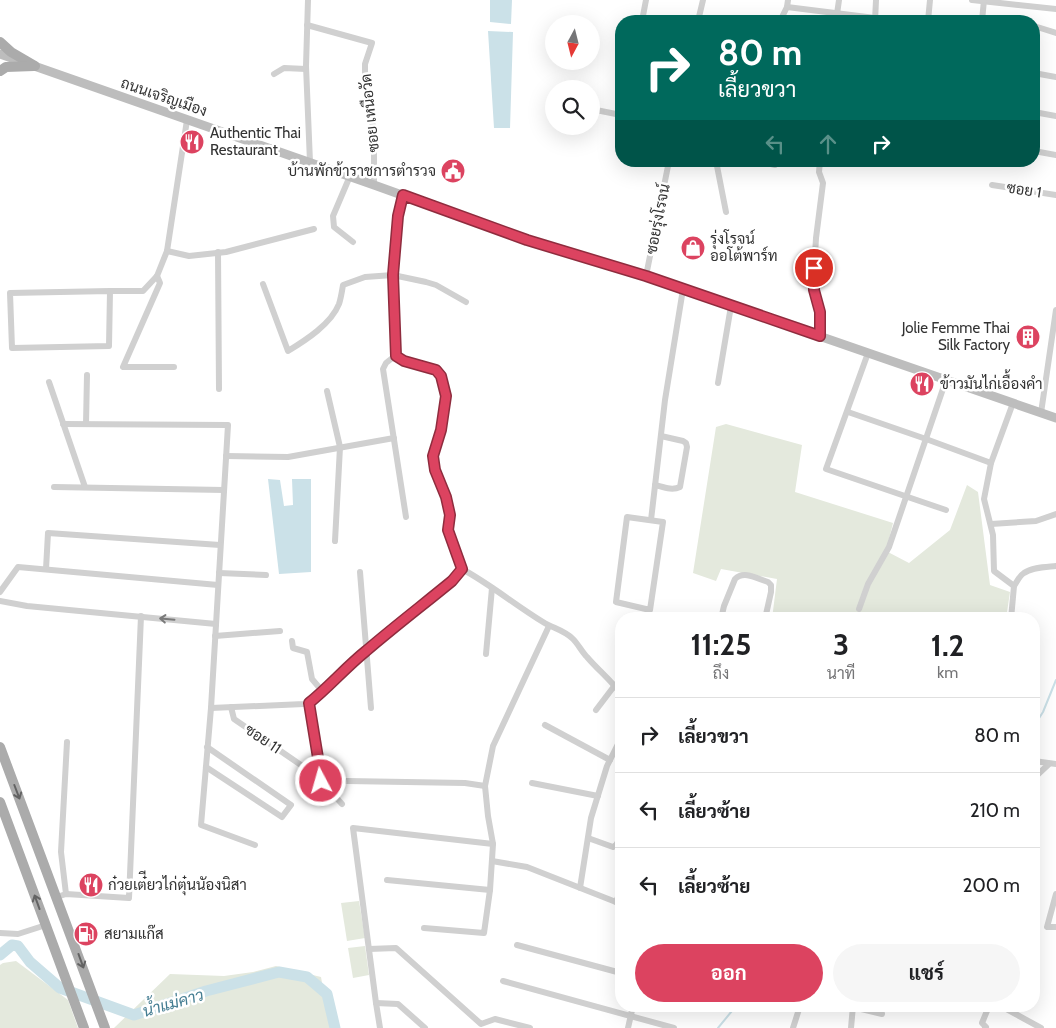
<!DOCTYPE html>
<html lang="th">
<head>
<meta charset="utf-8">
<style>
	body { margin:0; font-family:Cabin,Sarabun,sans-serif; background:#f6f6f6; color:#202124; height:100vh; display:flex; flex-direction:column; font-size:19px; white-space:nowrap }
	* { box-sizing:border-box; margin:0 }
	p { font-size:16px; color:#757577 }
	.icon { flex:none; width:28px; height:28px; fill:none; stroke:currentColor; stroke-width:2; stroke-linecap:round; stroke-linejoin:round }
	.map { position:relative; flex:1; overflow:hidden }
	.sheet { position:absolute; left:615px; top:612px; width:425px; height:400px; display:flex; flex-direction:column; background:#fff; border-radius:20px; box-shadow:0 5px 20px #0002 }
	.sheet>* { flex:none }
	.top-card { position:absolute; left:615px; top:15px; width:425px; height:152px; border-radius:20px; box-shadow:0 5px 20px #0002; background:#00695c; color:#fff; overflow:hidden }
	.needle { width:32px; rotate:187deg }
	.buttons { position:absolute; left:545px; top:15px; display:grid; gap:10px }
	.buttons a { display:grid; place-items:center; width:55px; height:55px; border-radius:50%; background:#fff; box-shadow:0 5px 20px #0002; font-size:25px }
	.pin { position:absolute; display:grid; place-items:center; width:42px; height:42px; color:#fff; margin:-21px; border:2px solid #fff; border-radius:50%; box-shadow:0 1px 5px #0007 }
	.me { position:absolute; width:55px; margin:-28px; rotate:354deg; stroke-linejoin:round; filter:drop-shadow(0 0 4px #0008) }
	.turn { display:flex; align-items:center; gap:18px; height:105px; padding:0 20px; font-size:22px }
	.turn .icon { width:65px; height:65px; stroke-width:2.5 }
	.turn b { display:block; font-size:35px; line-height:42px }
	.lanes { display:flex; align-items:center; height:48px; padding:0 20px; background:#0003; justify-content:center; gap:25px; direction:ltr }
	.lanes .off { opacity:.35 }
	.eta { display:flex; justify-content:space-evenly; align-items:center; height:85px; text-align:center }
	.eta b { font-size:30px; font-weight:700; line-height:35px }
	.button { display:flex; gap:10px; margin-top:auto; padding:10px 20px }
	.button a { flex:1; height:58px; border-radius:30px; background:#dc4360; color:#fff; font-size:20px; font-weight:700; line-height:58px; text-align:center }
	.button a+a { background:#f6f6f6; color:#202124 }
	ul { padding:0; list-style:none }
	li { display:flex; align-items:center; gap:15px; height:75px; padding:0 20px; border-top:1px solid #e0e0e0 }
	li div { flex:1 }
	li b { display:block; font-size:19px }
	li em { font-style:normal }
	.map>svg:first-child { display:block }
	.green { fill:#e4e9dd }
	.water { fill:#cbe1e8 }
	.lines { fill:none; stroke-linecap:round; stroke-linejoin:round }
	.stream { stroke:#cbe1e8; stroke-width:2 }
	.river { stroke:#cbe1e8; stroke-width:11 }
	.street { stroke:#d0d0d0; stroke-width:6 }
	.secondary { stroke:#bdbdbd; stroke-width:9 }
	.primary { stroke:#ababab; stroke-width:10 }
	.oneway { stroke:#7a7a7a }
	.oneway2 { stroke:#636363 }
	.route-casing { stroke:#8f2c3e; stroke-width:12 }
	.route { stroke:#dc4360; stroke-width:9 }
	.labels { text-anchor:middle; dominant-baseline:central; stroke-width:5; stroke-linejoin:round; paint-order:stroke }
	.street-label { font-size:15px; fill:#333; stroke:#fff }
	.poi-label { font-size:15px; fill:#333; stroke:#fff; text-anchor:start }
	.water-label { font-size:16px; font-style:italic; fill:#447d92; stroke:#fff }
</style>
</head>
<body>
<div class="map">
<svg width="1056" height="1028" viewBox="0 0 1056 1028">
	<rect width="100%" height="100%" fill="#fff"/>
	<!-- green -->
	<g class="green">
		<path d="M 726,424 L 802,445 L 795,492 L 893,523 L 886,551 L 909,563 L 950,530 L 967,485 L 978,492 L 990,585 L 1010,592 L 1006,619 L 772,619 L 777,579 L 721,569 L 716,581 L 693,573 L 716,427 Z"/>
		<path d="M 359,901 L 365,938 L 347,941 L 341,903 Z"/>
		<path d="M 365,946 L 369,975 L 353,978 L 348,948 Z"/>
		<path d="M 16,961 L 68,1000 L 78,1028 L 0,1028 L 0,965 L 3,963 Z"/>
		<path d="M 276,966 L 321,977 L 330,1028 L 114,1028 L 170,974 L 224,976 L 253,972 Z"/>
	</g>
	<!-- water -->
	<g class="water">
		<path d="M 490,0 L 512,0 L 511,24 L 490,22 Z"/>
		<path d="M 488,31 L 513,32 L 510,128 L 494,128 Z"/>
		<path d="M 268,479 L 280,480 L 284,506 L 293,505 L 292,479 L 311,479 L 311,572 L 279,574 Z"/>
	</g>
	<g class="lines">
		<!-- stream -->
		<g class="stream">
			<path d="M 1034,726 L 1043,712 L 1056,680"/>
			<path d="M 718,1028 L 736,1006"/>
		</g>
		<!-- river -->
		<path class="river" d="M 0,955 L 12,945 L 18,946 L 30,962 L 60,988 L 134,1015 L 206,991 L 279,972 L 307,977 L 327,994 L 335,1028"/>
		<!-- street -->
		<g class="street">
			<path d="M 308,0 L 306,66 L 310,162"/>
			<path d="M 972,0 L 1056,9"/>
			<path d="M 787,7 L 875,18"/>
			<path d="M 741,18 L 755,20 L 780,21 L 787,7 L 788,0"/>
			<path d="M 642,21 L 646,0"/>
			<path d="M 698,21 L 703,0"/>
			<path d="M 836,21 L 839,0"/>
			<path d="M 875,21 L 876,0"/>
			<path d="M 928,21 L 930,0"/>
			<path d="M 982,21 L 984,0"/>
			<path d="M 307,25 L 372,43 L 365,64 L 365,85 L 374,132 L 374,185"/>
			<path d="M 1034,26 L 1056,33"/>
			<path d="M 1034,73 L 1056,77"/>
			<path d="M 274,74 L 284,68 L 306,69"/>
			<path d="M 591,109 L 621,115"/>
			<path d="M 1034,112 L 1056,116"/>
			<path d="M 1034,151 L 1056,155"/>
			<path d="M 716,161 L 726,212"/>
			<path d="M 758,161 L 775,165"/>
			<path d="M 350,176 L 333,216 L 334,227 L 353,242"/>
			<path d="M 992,185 L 1056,195"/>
			<path d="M 167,251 L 189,256 L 226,252 L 314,229"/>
			<path d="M 218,252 L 219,389"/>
			<path d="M 157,276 L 160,283 L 123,367 L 174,367"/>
			<path d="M 646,276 L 669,161"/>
			<path d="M 263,284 L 288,351 C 306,340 331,324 339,304 C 341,298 342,291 343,285 L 365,277 L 393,275 L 426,282 L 436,285 L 466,302"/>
			<path d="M 110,291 L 109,346 L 12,348 L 10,293 L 110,291 L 143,291 L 157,276 L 167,251 L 187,120"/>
			<path d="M 820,336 L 820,312 L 813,290 L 816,238 L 823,183 L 819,172 L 820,161"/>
			<path d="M 868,353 L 826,469 L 946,510"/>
			<path d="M 396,355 L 404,361 L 436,370 L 441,376 L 446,397 L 441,430 L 433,456 L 435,470 L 446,497 L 449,515 L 448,530 L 462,569 C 490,584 515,605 543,622 C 552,628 564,630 573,639 C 578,644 582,652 587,657 C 598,670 611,680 621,694"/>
			<path d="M 396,355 L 386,363 L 383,369 L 406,517"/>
			<path d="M 396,355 C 394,302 390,248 403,195"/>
			<path d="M 49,382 L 85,487"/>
			<path d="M 718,383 L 731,306"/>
			<path d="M 327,391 L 340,447 L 335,541"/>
			<path d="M 848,412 L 926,439 L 991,463"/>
			<path d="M 1041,413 L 1056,310"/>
			<path d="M 63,424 L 228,425 L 211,708 L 201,825 L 255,845"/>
			<path d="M 86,424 L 87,375"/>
			<path d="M 226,456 L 288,457 L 394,438"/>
			<path d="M 655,485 C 663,487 672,491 680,487 L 687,447 L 686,443 L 683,441 L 661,436"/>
			<path d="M 54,487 L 224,490"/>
			<path d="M 627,517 L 663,522 L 650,610 L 616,602 Z"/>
			<path d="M 651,520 L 665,400 L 683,289"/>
			<path d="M 991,524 L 1036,521 L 1056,514"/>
			<path d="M 46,569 L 48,533 L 220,545"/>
			<path d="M 360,572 L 371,708"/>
			<path d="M 219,573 L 266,575"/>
			<path d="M 1014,586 C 1017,582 1019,576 1024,573 C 1032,567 1046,567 1056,566"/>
			<path d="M 0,592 L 18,567 L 218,585"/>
			<path d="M 0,601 L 27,606 L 216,624"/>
			<path d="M 859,609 L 868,584 L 889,547 L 946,380"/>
			<path d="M 658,619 L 658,618"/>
			<path d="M 721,619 L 724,606 L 735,579 C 744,570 758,579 768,582 L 771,585 L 771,592 L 765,619"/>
			<path d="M 1011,619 L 1014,586 L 994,571 L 993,535 L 984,499 L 991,463 L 1013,403"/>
			<path d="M 215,636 L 280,631"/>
			<path d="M 292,641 L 293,648 L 307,652 L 312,679 L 323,692"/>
			<path d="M 486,654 L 492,588"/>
			<path d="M 231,707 L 234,719 L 314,774 L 320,770 L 309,703"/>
			<path d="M 211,708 L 304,704 L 309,703 L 323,692 L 348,667 L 366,650 L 452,581 L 462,569"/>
			<path d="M 596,710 L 615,685"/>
			<path d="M 545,725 L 610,760"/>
			<path d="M 1034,761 L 1056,764"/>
			<path d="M 206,767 L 282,817 L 291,805 L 207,747"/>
			<path d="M 319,771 L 321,781 L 342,804"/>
			<path d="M 1034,778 L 1049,764"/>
			<path d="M 347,781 L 465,783 L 485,786"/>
			<path d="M 532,783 L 598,796"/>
			<path d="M 588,838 L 613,847 L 616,845 L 621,837"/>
			<path d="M 492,861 L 527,867 L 621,904"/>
			<path d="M 387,880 L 490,890"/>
			<path d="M 580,888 L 591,818 L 607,766 L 618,744 L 621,741"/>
			<path d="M 66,894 L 61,852 L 67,742"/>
			<path d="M 1056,894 L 1047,927 L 1056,927"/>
			<path d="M 57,897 L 66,894 L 129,898 L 141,616"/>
			<path d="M 616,902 L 621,889"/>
			<path d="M 424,928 L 484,933 L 490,890 L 493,844 L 488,816 L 485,786 L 493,746 L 549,626"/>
			<path d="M 0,933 L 18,934 L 46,925"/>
			<path d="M 517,945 L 621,973"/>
			<path d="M 369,949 L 396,948 L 481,1024 L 495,1019 L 530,1028"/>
			<path d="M 503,981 L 674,1028"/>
			<path d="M 376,1003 L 398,1004 L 425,1028"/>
			<path d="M 849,1006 L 882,1014"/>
			<path d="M 1001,1006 L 1041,1028"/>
			<path d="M 380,1028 L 376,1003 L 353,828 L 493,844"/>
			<path d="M 628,1028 L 633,1006"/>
			<path d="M 793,1028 L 800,1006"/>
			<path d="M 851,1028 L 853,1006"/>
			<path d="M 985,1028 L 986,1027 L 982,1023 L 989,1006"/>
		</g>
		<!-- secondary -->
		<path class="secondary" d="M 0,54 L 374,185 L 527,240 L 646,276 L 1056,418"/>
		<!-- primary -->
		<g class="primary">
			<path d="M 0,42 L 11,52 L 35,66"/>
			<path d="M 0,71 L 6,67 L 34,66"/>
			<path d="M 0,747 L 105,1028"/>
			<path d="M 0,802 L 84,1028"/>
		</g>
	</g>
	<!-- one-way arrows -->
	<defs><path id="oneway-shaft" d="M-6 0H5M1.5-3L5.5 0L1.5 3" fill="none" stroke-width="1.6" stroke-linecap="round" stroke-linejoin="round" transform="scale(1.25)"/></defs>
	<use class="oneway" href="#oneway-shaft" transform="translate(167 619) rotate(-175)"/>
	<g class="oneway2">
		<use href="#oneway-shaft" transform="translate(17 792) rotate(69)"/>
		<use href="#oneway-shaft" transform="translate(37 902) rotate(-110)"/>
		<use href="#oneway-shaft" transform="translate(81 961) rotate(70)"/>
	</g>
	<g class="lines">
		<defs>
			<path id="route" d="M 321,781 L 319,771 L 320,770 L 309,703 C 329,687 346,667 366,651 C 394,627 424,604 452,581 L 462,569 L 448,530 L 450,515 L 446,497 L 435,470 L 433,456 L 441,430 L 446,396 L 441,376 L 436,370 L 404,361 L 396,356 L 393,275 L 398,216 L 403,195 L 527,240 L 646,276 L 820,336 L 820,312 L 814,290 L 814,268"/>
		</defs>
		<!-- route casing -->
		<use href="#route" class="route-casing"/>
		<!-- route -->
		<use href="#route" class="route"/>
	</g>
	<!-- icons -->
	<defs>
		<symbol id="restaurant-disc" viewBox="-11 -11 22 22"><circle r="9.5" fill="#dc4360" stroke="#fff"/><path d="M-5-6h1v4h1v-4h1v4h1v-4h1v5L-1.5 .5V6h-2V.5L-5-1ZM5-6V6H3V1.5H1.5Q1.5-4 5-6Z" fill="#fff"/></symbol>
		<symbol id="civic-disc" viewBox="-11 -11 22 22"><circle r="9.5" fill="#dc4360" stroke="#fff"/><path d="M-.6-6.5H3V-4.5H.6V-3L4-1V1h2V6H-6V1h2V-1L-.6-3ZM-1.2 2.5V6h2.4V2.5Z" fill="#fff"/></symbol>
		<symbol id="shop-disc" viewBox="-11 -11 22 22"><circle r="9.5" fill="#dc4360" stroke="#fff"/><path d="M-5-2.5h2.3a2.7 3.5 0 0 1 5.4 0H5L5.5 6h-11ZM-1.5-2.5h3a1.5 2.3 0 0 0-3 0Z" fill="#fff"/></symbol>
		<symbol id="building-disc" viewBox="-11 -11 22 22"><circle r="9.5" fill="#dc4360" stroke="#fff"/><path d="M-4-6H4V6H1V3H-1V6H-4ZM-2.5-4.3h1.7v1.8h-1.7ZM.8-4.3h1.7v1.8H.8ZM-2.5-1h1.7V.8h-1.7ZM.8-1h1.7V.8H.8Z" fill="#fff"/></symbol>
		<symbol id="fuel-disc" viewBox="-11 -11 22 22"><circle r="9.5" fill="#dc4360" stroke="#fff"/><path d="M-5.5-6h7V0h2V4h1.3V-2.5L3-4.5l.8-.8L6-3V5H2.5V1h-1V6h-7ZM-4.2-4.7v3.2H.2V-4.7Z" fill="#fff"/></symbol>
	</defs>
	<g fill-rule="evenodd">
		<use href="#restaurant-disc" x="178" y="128" width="28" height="28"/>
		<use href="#civic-disc" x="439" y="157" width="28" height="28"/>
		<use href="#shop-disc" x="679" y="234" width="28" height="28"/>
		<use href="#building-disc" x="1014" y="323" width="28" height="28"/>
		<use href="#restaurant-disc" x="908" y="370" width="28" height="28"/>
		<use href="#restaurant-disc" x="77" y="871" width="28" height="28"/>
		<use href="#fuel-disc" x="72" y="920" width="28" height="28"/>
	</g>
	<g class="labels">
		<!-- street labels -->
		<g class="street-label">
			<text transform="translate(164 97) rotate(19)">ถนนเจริญเมือง</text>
			<text transform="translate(370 113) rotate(-96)">ซอย เหนือวัด</text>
			<text transform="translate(1024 190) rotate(9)">ซอย 1</text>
			<text transform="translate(658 219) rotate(-79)">ซอยรุ่งโรจน์</text>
			<text transform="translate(263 739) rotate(34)">ซอย 11</text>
		</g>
		<!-- poi labels -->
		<g class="poi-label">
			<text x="210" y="133">Authentic Thai<tspan x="210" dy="17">Restaurant</tspan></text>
			<text x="436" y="171" text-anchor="end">บ้านพักข้าราชการตำรวจ</text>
			<text x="710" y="239">รุ่งโรจน์<tspan x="710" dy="17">ออโต้พาร์ท</tspan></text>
			<text x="1010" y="328" text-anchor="end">Jolie Femme Thai<tspan x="1010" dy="17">Silk Factory</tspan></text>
			<text x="940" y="384">ข้าวมันไก่เอื้องคํา</text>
			<text x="108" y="885">ก๋วยเต๋ียวไก่ตุ๋นนัองนิสา</text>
			<text x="104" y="934">สยามแก๊ส</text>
		</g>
		<!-- water labels -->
		<g class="water-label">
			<text transform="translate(173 1003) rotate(-16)">น้ำแม่คาว</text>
		</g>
	</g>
</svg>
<div class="buttons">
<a><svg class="needle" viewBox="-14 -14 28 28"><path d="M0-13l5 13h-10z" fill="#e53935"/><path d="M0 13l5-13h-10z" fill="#757577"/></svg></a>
<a><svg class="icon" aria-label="search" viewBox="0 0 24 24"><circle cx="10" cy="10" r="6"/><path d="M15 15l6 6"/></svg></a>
</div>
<div class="pin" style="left:814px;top:268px;background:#d93025"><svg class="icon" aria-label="arrive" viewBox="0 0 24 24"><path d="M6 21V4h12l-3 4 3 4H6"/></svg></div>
<svg class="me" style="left:321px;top:781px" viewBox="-20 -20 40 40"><circle r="17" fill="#dc4360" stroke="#fff" stroke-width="3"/><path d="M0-11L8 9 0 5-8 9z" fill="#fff"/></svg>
<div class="top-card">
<div class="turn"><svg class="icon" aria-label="right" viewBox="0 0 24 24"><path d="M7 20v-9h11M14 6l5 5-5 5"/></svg><div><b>80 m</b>เลี้ยวขวา</div></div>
<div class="lanes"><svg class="icon off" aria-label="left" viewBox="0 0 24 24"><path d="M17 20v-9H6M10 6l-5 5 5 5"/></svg><svg class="icon off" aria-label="ahead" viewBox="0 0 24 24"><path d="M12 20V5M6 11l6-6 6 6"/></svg><svg class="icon" aria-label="right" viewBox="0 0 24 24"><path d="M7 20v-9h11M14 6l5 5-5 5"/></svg></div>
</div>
<section class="sheet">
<div class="eta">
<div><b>11:25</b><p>ถึง</p></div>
<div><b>3</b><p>นาที</p></div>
<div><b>1.2</b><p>km</p></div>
</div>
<ul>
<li><svg class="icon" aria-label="right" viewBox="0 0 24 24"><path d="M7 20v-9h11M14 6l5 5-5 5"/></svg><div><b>เลี้ยวขวา</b></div><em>80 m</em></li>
<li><svg class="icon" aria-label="left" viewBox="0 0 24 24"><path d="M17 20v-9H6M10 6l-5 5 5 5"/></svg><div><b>เลี้ยวซ้าย</b></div><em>210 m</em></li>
<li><svg class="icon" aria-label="left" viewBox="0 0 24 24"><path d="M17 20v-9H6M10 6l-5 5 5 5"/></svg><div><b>เลี้ยวซ้าย</b></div><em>200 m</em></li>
</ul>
<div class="button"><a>ออก</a><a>แชร์</a></div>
</section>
</div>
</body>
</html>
